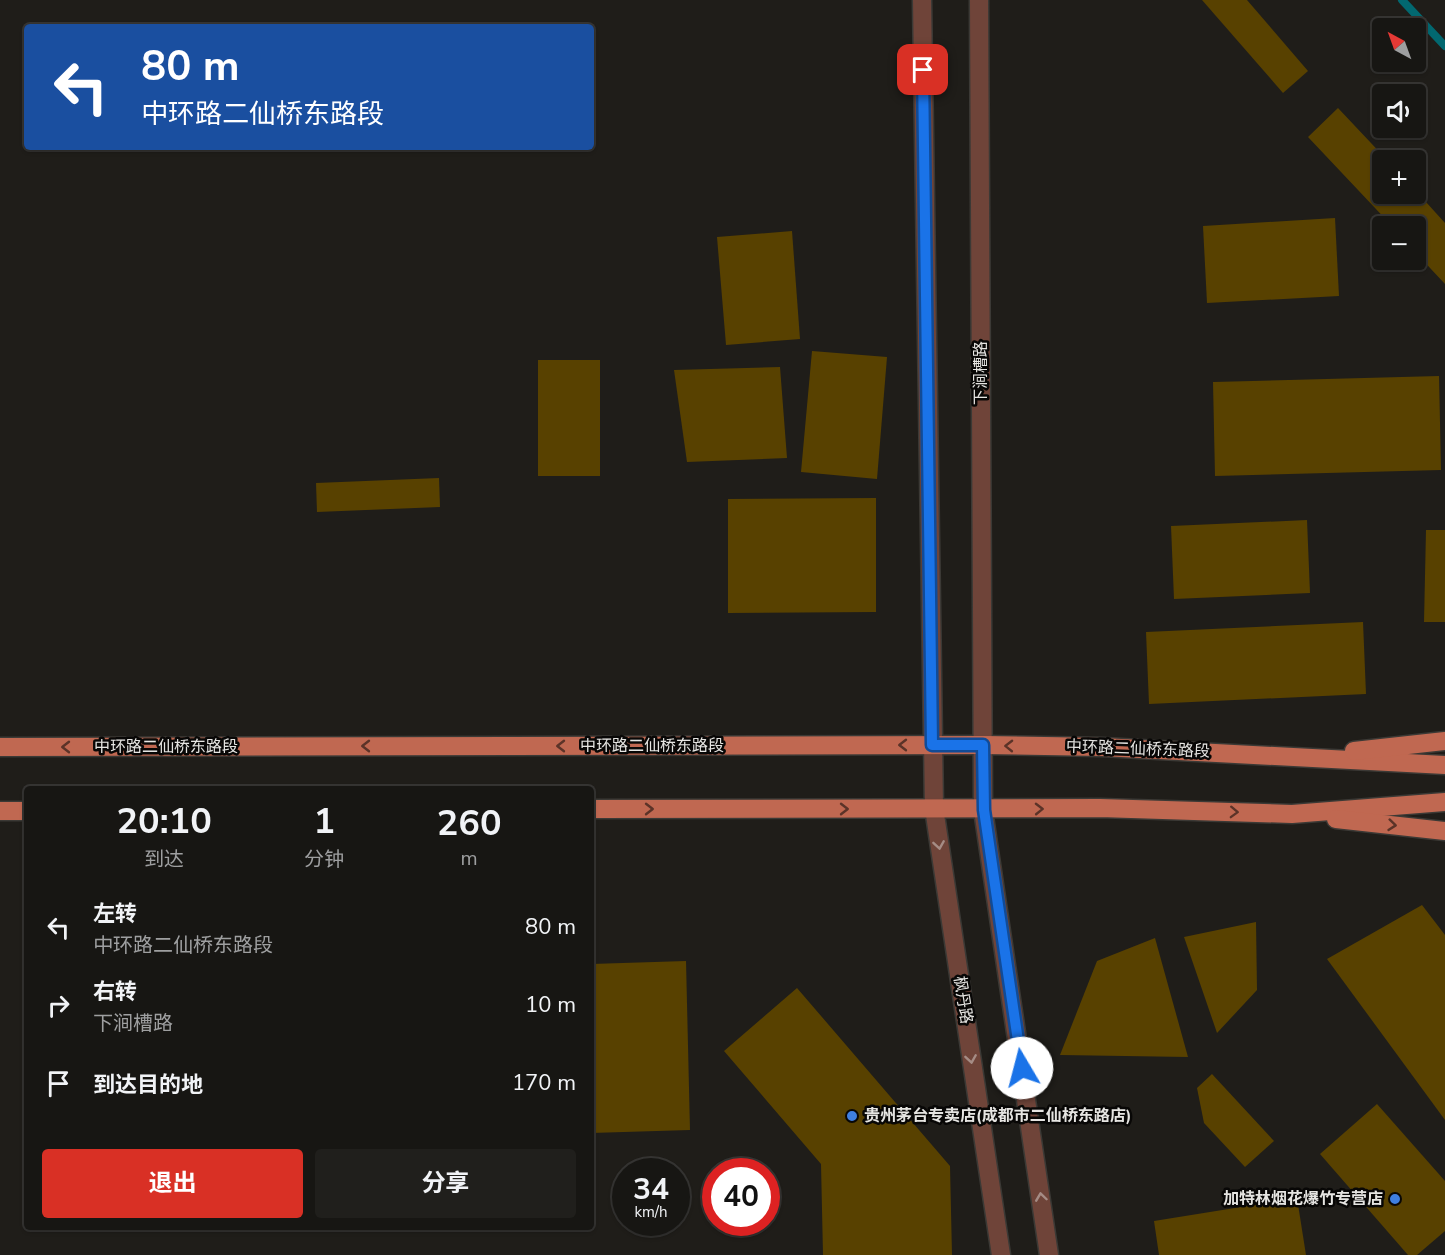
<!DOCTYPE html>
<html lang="zh">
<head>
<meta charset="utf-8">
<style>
	body { margin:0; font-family:"Nunito Sans","Noto Sans SC",sans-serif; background:#201f1c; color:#f1f3f6; height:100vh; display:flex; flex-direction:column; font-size:22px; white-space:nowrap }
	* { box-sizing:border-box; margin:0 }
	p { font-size:20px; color:#9e9fa0 }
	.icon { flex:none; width:33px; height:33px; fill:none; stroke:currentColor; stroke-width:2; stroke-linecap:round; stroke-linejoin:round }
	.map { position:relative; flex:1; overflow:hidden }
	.details { position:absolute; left:24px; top:786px; width:570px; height:444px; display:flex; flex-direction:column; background:#171613; border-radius:6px; box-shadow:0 2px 4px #0004,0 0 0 2px #363533 }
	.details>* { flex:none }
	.hud { position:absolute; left:24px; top:24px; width:570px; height:126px; border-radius:6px; box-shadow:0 2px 4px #0004,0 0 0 2px #363533; background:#1a4fa0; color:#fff; overflow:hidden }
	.needle { width:39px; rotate:319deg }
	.controls { position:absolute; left:1372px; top:18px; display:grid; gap:12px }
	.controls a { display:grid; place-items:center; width:54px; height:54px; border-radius:6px; background:#171613; box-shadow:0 2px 4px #0004,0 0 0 2px #363533; font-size:30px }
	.speed { position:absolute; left:612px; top:1158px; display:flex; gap:12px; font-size:30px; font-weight:700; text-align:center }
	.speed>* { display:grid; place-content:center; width:78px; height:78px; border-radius:50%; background:#171613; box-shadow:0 2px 4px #0004,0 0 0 2px #363533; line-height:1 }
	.speed small { font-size:15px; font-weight:400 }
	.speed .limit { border:9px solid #d22; background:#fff; color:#111 }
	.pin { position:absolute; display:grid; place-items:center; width:51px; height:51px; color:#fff; margin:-26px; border-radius:12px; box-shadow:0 3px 9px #0006 }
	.me { position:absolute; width:66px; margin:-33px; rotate:352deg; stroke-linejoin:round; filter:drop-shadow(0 0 4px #0008) }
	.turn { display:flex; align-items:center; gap:21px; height:126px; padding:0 18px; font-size:27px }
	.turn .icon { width:78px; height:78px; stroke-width:2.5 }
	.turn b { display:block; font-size:42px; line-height:51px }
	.eta { display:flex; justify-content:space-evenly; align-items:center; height:102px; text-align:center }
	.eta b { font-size:36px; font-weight:700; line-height:42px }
	.button { display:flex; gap:12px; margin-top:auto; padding:12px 18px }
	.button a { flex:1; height:69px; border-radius:6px; background:#d93025; color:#fff; font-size:24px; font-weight:700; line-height:69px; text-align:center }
	.button a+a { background:#201f1c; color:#f1f3f6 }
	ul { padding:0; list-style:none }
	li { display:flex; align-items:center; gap:18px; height:78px; padding:0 18px }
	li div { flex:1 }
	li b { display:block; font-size:22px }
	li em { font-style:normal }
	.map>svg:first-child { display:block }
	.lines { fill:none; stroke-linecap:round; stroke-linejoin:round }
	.stream { stroke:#026870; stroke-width:8 }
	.building { fill:#584100 }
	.tertiary-casing { stroke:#3b3935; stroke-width:21 }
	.primary-casing { stroke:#3b3935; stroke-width:21 }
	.tertiary { stroke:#6f4439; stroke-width:18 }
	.primary { stroke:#c06851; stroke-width:18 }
	.oneway { stroke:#5b3328 }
	.oneway2 { stroke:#a58c85 }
	.route-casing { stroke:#114b97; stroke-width:15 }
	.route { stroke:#1a73e8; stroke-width:10 }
	.shop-dot { fill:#3f7fe0; stroke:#080706; stroke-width:2 }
	.labels { text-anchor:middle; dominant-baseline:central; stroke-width:5; stroke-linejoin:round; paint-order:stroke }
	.street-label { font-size:16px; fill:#e6e5e2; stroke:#080706 }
	.poi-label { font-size:16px; font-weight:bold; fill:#e6e5e2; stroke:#080706; text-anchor:start }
</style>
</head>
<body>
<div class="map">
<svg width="1445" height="1255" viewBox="0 0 1445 1255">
	<rect width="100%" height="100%" fill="#1f1d19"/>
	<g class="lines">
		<!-- stream -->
		<path class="stream" d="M 1402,0 L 1445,46"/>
	</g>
	<!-- building -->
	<g class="building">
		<path d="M 1202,0 L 1247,0 L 1308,71 L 1283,93 Z"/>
		<path d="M 1338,108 L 1387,160 L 1383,160 L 1383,194 L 1416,194 L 1416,191 L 1445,223 L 1445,284 L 1416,253 L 1416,226 L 1392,226 L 1308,137 Z"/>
		<path d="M 1335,218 L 1339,296 L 1207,303 L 1203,226 Z"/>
		<path d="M 792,231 L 800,339 L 726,345 L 717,237 Z"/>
		<path d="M 812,351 L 887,357 L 877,479 L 801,472 Z"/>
		<rect x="538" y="360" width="62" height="116"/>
		<path d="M 780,367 L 787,458 L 687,462 L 674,370 Z"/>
		<path d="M 1439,376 L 1441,470 L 1215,476 L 1213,382 Z"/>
		<path d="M 439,478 L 440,507 L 317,512 L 316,483 Z"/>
		<path d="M 876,498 L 876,612 L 728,613 L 728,499 Z"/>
		<path d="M 1307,520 L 1310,593 L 1174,599 L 1171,526 Z"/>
		<path d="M 1426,530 L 1445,530 L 1445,622 L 1424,622 Z"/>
		<path d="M 1363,622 L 1366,694 L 1149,704 L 1146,632 Z"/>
		<path d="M 1422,905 L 1445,935 L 1445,1120 L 1327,959 Z"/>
		<path d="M 1256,922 L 1257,990 L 1217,1033 L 1184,937 Z"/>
		<path d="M 1155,938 L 1188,1057 L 1060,1055 L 1097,961 Z"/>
		<path d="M 686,961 L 690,1130 L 591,1133 L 591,964 Z"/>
		<path d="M 797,988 L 950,1166 L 952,1255 L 823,1255 L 821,1164 L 724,1051 Z"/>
		<path d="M 1212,1074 L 1274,1141 L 1245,1167 L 1204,1123 L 1197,1088 Z"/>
		<path d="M 1377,1104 L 1445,1181 L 1445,1231 L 1417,1255 L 1408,1255 L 1320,1154 Z"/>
		<path d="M 1297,1198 L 1306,1255 L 1159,1255 L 1154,1221 Z"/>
	</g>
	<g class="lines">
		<defs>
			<g id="tertiary">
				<path d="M 922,0 L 934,808 L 1001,1255"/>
				<path d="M 979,0 L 983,810 L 1049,1255"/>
			</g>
			<g id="primary">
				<path d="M 0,747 L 983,745 L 1102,747 L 1445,765"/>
				<path d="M 1354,751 L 1445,741"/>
				<path d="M 591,809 L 1100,808 L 1292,814 L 1445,802"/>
				<path d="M 0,811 L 27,811"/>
				<path d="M 1336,819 L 1445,831"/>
			</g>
		</defs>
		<!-- tertiary casing -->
		<use href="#tertiary" class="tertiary-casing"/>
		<!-- primary casing -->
		<use href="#primary" class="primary-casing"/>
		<!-- tertiary -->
		<use href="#tertiary" class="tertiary"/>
		<!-- primary -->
		<use href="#primary" class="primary"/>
	</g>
	<!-- one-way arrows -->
	<defs><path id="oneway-chevron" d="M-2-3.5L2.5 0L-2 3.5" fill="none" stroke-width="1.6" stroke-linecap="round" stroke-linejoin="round" transform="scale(1.5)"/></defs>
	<g class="oneway">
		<use href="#oneway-chevron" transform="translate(903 745) rotate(180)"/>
		<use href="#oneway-chevron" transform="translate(366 746) rotate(180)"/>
		<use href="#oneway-chevron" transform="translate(561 746) rotate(180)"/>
		<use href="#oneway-chevron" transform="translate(1009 746) rotate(-179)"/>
		<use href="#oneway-chevron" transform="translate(66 747) rotate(180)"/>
		<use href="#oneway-chevron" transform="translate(649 809)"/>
		<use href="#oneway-chevron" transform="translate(844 809)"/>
		<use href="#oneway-chevron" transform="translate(1039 809) rotate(-1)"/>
		<use href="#oneway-chevron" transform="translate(1234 812) rotate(2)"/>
		<use href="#oneway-chevron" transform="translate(1392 825) rotate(6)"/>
	</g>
	<g class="oneway2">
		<use href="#oneway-chevron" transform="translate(939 845) rotate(81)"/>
		<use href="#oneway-chevron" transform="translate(971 1059) rotate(81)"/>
		<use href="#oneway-chevron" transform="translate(1041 1197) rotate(-98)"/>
	</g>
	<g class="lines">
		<defs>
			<path id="route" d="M 923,70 L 932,745 L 983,745 L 984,810 L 1022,1068"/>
		</defs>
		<!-- route casing -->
		<use href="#route" class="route-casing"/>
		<!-- route -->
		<use href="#route" class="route"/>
	</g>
	<!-- markers -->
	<g class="shop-dot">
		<circle cx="852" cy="1116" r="6"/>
		<circle cx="1395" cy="1199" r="6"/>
	</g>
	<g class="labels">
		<!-- street labels -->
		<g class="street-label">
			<text transform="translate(981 373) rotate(-90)">下涧槽路</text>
			<text x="652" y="746">中环路二仙桥东路段</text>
			<text x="166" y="747">中环路二仙桥东路段</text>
			<text transform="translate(1138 749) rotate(2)">中环路二仙桥东路段</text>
			<text transform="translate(963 1000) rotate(81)">枫丹路</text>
		</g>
		<!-- poi labels -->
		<g class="poi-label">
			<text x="864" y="1116">贵州茅台专卖店(成都市二仙桥东路店)</text>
			<text x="1383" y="1199" text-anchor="end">加特林烟花爆竹专营店</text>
		</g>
	</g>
</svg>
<div class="controls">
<a><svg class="needle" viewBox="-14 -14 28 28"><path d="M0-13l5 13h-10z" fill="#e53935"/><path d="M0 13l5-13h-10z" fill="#9e9fa0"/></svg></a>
<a><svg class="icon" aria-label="sound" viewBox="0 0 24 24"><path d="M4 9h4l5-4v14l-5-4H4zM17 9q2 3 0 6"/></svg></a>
<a>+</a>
<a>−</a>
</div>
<div class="speed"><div>34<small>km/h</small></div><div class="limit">40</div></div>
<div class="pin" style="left:923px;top:70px;background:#d93025"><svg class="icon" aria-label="arrive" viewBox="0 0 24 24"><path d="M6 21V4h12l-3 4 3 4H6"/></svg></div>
<svg class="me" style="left:1022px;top:1068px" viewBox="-20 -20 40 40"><circle r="19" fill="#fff"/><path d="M0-13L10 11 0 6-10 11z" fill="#1a73e8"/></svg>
<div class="hud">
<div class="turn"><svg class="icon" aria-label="left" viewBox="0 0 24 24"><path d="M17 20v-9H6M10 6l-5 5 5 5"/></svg><div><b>80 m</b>中环路二仙桥东路段</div></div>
</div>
<section class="details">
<div class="eta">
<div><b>20:10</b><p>到达</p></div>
<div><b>1</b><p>分钟</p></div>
<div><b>260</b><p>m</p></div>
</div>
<ul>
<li><svg class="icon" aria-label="left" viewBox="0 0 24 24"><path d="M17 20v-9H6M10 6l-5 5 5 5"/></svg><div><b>左转</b><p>中环路二仙桥东路段</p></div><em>80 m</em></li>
<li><svg class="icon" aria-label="right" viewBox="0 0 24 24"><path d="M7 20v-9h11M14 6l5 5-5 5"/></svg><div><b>右转</b><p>下涧槽路</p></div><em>10 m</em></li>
<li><svg class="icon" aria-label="arrive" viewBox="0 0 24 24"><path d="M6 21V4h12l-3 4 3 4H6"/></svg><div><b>到达目的地</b></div><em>170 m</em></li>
</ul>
<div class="button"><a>退出</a><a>分享</a></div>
</section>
</div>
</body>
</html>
